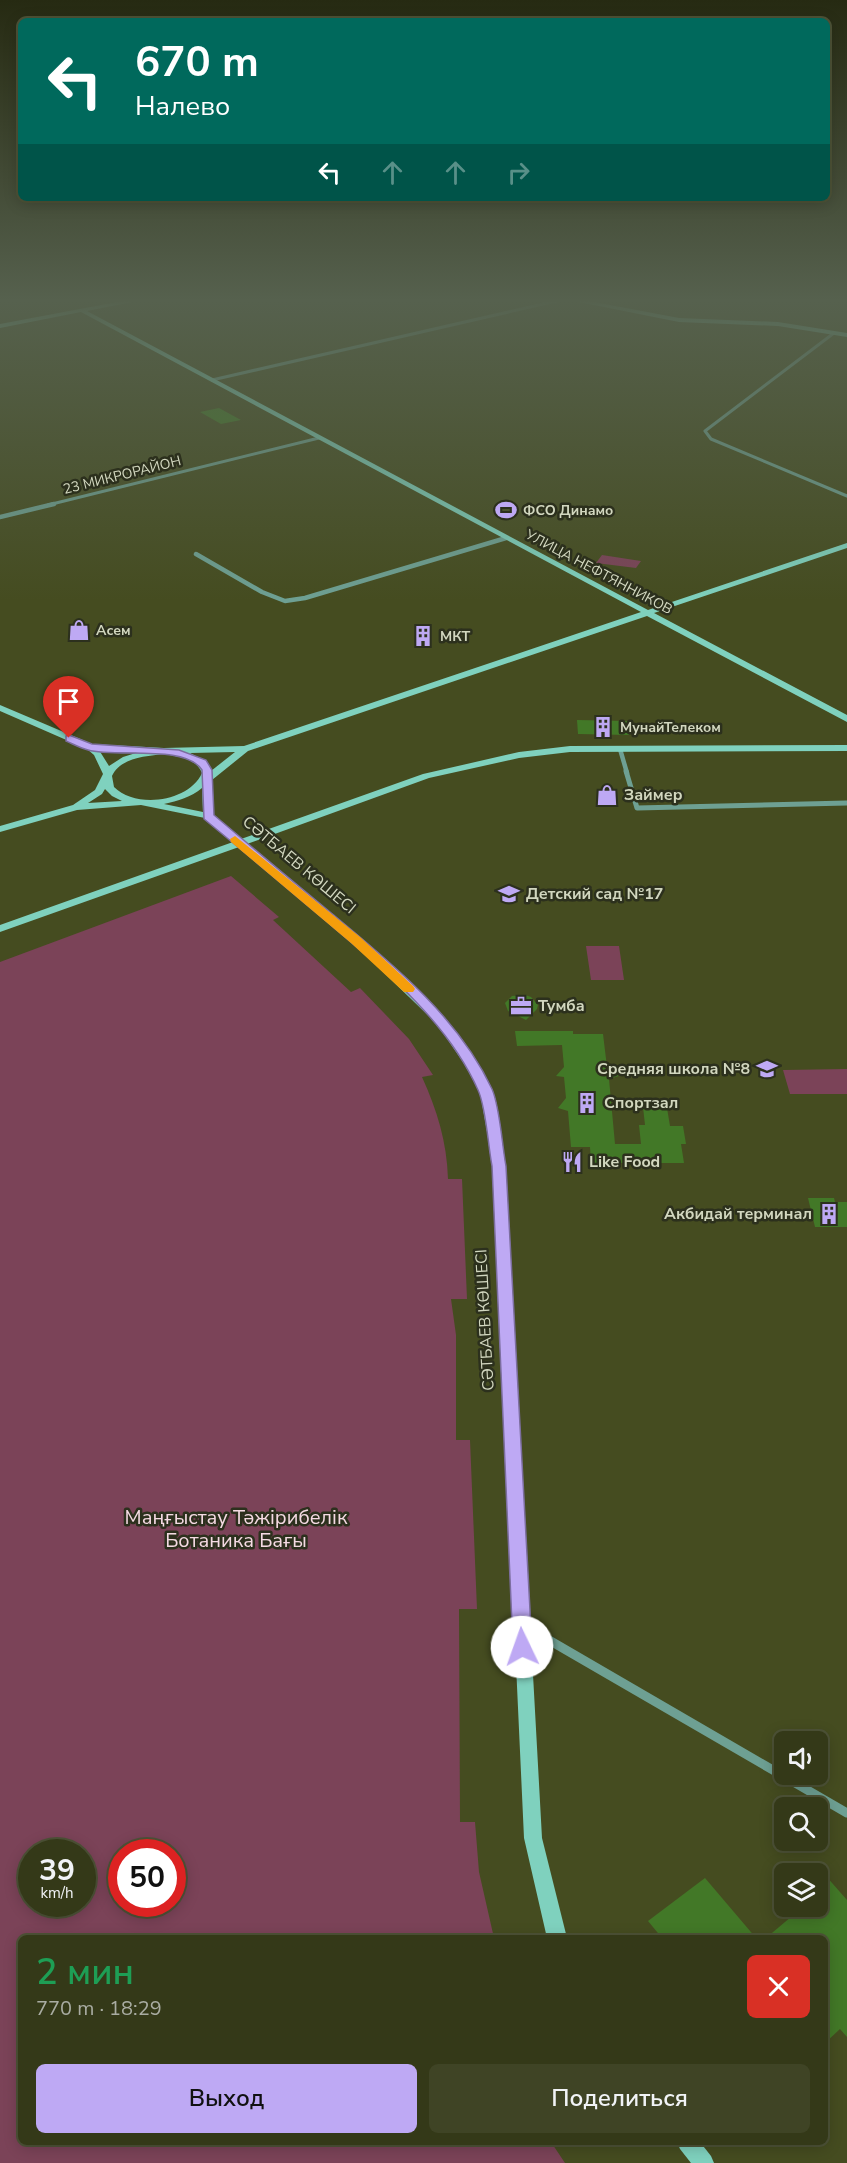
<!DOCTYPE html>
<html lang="ru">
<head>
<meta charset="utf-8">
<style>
	body { margin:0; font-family:"Nunito Sans",sans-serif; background:#3f4425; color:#f1f3f6; height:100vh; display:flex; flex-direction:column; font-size:22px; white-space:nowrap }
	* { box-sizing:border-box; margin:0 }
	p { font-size:20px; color:#a9aca2 }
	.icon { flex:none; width:33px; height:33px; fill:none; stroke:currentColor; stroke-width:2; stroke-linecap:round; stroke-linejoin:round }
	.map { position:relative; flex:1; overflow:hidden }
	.side { position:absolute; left:18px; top:1935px; width:810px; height:210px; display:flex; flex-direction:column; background:#343918; border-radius:9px; box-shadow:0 3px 15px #0003,0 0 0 2px #4e5337 }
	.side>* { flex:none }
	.guide { position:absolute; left:18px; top:18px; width:812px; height:183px; border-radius:9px; box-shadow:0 3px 15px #0003,0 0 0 2px #4e5337; background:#00695c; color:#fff; overflow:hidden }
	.controls { position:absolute; left:774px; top:1731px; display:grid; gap:12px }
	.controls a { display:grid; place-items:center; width:54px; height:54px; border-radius:9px; background:#343918; box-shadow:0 3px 15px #0003,0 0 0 2px #4e5337; font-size:30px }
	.speed { position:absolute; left:18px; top:1839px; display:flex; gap:12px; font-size:30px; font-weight:700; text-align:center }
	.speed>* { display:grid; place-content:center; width:78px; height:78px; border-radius:50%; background:#343918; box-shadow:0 3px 15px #0003,0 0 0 2px #4e5337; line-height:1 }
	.speed small { font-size:15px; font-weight:400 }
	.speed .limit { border:9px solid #d22; background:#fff; color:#111 }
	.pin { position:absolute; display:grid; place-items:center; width:51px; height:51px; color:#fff; margin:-62px -26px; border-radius:50% 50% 50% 0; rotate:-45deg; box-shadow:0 0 6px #0007 }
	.pin .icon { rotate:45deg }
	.me { position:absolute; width:66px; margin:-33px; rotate:357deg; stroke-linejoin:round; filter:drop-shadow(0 0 4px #0008) }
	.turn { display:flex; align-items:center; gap:21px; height:126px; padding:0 18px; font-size:27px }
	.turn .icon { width:78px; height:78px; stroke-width:2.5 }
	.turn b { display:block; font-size:42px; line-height:51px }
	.lanes { display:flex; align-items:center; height:57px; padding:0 18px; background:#0003; justify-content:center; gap:30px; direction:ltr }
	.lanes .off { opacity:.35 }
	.round { display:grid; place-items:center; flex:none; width:63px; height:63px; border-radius:9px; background:#3f4425 }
	.head { display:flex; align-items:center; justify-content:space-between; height:102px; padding:0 18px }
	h1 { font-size:36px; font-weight:600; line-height:45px; color:#1e9e55 }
	.primary-button { display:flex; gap:12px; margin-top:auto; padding:12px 18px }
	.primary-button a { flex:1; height:69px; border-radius:9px; background:#bea9f4; color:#111; font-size:24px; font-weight:600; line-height:69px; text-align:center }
	.primary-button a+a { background:#3f4425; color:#f1f3f6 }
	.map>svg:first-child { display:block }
	.green { fill:#7b4358; fill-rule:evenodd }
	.building { fill:#427827 }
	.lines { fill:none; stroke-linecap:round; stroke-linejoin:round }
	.street-far3 { stroke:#6ea093; stroke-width:3 }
	.street-far2 { stroke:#6ea093; stroke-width:4.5 }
	.street-far1 { stroke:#6ea093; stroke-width:5 }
	.street { stroke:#6ea093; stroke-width:9 }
	.secondary { fill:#7fd1be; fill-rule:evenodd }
	.route { fill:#bea9f4; stroke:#7c6e9f; stroke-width:1.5 }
	.slow { fill:#f59e0b }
	.labels { text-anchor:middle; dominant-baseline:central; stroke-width:5; stroke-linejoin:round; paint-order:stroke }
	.far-street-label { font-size:14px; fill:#d2d7bf; stroke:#2c301d }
	.far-poi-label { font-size:14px; font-weight:bold; fill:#d2d7bf; stroke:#2c301d; text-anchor:start }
	.poi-label { font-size:16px; font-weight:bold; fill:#d2d7bf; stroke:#2c301d; text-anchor:start }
	.street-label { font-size:16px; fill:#d2d7bf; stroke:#2c301d }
	.near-park-label { font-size:20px; fill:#f5dae3; stroke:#2c301d }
</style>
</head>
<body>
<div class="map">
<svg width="847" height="2163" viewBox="0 0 847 2163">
	<rect width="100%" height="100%" fill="#454c20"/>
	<!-- green -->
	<g class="green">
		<path d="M 602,555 L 641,561 L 636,568 L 596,563 Z"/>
		<path d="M 231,876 L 279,917 L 273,920 L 351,992 L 360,988 L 409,1039 L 433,1075 L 422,1077 C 437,1110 447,1142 448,1179 L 462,1179 L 467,1299 L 451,1299 L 456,1335 L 456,1440 L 470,1440 L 477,1609 L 459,1609 L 460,1822 L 475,1822 L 479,1872 L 494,1938 L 21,1938 L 21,2142 L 551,2142 L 565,2163 L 0,2163 L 0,962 ZM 82,1852 L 82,1904 L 32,1904 L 32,1852 ZM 172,1852 L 172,1904 L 122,1904 L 122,1852 Z"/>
		<path d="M 586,946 L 619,946 L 624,980 L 591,980 Z"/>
		<path d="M 847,1069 L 847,1094 L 790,1094 L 783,1070 Z"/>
	</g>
	<!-- building -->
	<g class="building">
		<path d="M 219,408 L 241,420 L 221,424 L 200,412 Z"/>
		<path d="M 577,720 L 627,721 L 629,735 L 578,734 Z"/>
		<path d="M 525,995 L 531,997 L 538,1005 L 537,1009 L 526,1020 L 508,1011 L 505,1003 L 512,996 Z"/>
		<path d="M 515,1031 L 573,1031 L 573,1034 L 603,1034 L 607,1067 L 619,1076 L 609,1079 L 615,1144 L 641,1144 L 639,1125 L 645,1125 L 643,1107 L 667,1108 L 670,1126 L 683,1126 L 686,1144 L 681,1144 L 684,1163 L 591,1163 L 590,1147 L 571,1147 L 568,1111 L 558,1108 L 566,1098 L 564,1077 L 556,1076 L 564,1067 L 562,1045 L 517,1046 Z"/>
		<path d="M 808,1198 L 834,1198 L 835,1202 L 847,1202 L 847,1227 L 815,1227 Z"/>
		<path d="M 818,1867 L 847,1900 L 847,2037 L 840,2029 L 825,2043 L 825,1938 L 766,1938 L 804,1906 L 818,1906 Z"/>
		<path d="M 705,1878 L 756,1938 L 662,1938 L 648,1921 Z"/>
	</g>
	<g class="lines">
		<!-- street-far3 -->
		<g class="street-far3">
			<path d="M 834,333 L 705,431 L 711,439 L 847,496"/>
			<path d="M 212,380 L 565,299"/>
			<path d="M 48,505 L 319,438"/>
		</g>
		<!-- street-far2 -->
		<g class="street-far2">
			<path d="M 0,517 L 54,504"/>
			<path d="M 196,554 L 262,592 L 285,601 L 305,598 L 506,538"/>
			<path d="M 620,749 L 627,773"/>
		</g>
		<!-- street-far1 -->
		<path class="street-far1" d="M 626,771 L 637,808 L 847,803"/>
		<!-- street -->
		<path class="street" d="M 523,1625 L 847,1813"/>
		<!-- secondary -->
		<g class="secondary">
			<path d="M 138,298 L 152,298 L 87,311 L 648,610 L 847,543 L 847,548 L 654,613 L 847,715 L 847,722 L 647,616 L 248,751 L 212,780 L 213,815 L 241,839 L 423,774 L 519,752 L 570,746 L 847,745 L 847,751 L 570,752 L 519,758 L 429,778 L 247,844 L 360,938 L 445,1018 L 475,1061 L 492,1092 L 505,1166 L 542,1838 L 567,1938 L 547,1938 L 524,1838 L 493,1166 L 480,1092 L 463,1062 L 437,1024 L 352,942 L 239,847 L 0,932 L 0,925 L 233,842 L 205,818 L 141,805 L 77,810 L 0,832 L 0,826 L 73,805 L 95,790 L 103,774 L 94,755 L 87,749 L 0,711 L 0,705 L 92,744 L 164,748 L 244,746 L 641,612 L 81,312 L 0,328 L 0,324 ZM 99,750 L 139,752 L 123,757 L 109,766 ZM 235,752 L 211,771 L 207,762 L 190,753 ZM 164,754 C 179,757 196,758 202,773 C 189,802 136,809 114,787 L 112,776 C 120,758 146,756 164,754 ZM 202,788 L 203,812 L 164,804 C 178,801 191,797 202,788 ZM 105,789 L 112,796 L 122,801 L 88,803 L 102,794 Z"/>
			<path d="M 559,298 L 573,298 L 679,318 L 778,322 L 847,333 L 847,337 L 778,326 L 679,322 Z"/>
			<path d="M 677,2142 L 700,2142 L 711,2156 L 714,2163 L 691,2163 L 680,2149 Z"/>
		</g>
	</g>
	<!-- sky -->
	<linearGradient id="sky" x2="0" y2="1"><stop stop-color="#262a12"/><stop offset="0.5" stop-color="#56614e"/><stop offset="1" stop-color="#56614e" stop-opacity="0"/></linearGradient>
	<rect width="847" height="601" fill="url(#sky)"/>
	<!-- route -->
	<path class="route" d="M 69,735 L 92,744 L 179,750 L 206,760 L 212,770 L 214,815 C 253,848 291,880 330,912 C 390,962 458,1016 492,1089 C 500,1107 502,1145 506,1166 L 532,1647 L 529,1653 L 522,1655 L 515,1653 L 513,1647 L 492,1166 C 488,1145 486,1107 478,1090 C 446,1018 378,965 320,916 C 281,883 243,851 204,819 L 202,770 C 185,744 116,758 88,750 C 80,748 73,744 66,741 L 66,736 Z"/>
	<!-- slow -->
	<path class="slow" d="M 235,836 L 360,937 L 413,986 L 415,989 L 413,992 L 404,992 L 351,943 L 231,842 L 230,839 Z"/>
	<!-- icons -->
	<defs>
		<symbol id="stadium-bare" viewBox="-9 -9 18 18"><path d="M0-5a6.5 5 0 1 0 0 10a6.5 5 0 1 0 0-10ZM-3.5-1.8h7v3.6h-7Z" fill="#bea9f4" stroke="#2c301d" stroke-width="2.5" paint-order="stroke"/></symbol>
		<symbol id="shop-bare" viewBox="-9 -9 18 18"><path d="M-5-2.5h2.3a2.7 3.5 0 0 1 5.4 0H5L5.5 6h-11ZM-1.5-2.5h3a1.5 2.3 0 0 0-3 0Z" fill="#bea9f4" stroke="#2c301d" stroke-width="2.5" paint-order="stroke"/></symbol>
		<symbol id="building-bare" viewBox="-9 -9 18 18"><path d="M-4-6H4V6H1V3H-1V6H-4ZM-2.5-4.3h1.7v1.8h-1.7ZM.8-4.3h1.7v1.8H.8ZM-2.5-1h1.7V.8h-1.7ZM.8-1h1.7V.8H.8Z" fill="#bea9f4" stroke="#2c301d" stroke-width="2.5" paint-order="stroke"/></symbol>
		<symbol id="school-bare" viewBox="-9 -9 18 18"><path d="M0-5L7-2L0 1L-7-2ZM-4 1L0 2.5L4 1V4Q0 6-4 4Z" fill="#bea9f4" stroke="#2c301d" stroke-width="2.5" paint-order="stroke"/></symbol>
		<symbol id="office-bare" viewBox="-9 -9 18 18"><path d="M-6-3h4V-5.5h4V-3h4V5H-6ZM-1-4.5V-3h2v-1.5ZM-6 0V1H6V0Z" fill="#bea9f4" stroke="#2c301d" stroke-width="2.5" paint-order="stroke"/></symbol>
		<symbol id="restaurant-bare" viewBox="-9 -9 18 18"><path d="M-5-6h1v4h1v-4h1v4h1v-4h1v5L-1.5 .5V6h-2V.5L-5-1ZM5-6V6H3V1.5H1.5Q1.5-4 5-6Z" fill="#bea9f4" stroke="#2c301d" stroke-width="2.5" paint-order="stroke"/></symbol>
	</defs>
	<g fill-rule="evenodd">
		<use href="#stadium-bare" x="491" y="495" width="30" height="30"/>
		<use href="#shop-bare" x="64" y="615" width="30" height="30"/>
		<use href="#building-bare" x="408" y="621" width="30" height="30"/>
		<use href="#building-bare" x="588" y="712" width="30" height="30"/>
		<use href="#shop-bare" x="592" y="780" width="30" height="30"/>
		<use href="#school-bare" x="494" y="879" width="30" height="30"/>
		<use href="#office-bare" x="506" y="991" width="30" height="30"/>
		<use href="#school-bare" x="752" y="1054" width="30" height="30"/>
		<use href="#building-bare" x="572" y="1088" width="30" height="30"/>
		<use href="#restaurant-bare" x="557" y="1147" width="30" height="30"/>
		<use href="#building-bare" x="814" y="1199" width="30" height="30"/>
	</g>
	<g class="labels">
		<!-- far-street labels -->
		<g class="far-street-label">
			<text transform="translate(122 475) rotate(-14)">23 МИКРОРАЙОН</text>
			<text transform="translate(599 572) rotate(28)">УЛИЦА НЕФТЯННИКОВ</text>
		</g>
		<!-- far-poi labels -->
		<g class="far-poi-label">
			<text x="523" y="510">ФСО Динамо</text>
			<text x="96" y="630">Асем</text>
			<text x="440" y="636">МКТ</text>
			<text x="620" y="727">МунайТелеком</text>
		</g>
		<!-- poi labels -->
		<g class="poi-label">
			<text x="624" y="795">Займер</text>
			<text x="526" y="894">Детский сад №17</text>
			<text x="538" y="1006">Тумба</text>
			<text x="750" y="1069" text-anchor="end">Средняя школа №8</text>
			<text x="604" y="1103">Спортзал</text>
			<text x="589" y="1162">Like Food</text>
			<text x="812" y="1214" text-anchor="end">Акбидай терминал</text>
		</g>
		<!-- street labels -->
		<g class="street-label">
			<text transform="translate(299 865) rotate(40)">СӘТБАЕВ КӨШЕСІ</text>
			<text transform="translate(485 1320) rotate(-93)">СӘТБАЕВ КӨШЕСІ</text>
		</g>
		<!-- near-park labels -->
		<g class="near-park-label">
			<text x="236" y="1517">Маңғыстау Тәжірибелік<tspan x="236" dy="23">Ботаника Бағы</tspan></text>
		</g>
	</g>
</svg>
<div class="controls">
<a><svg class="icon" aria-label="sound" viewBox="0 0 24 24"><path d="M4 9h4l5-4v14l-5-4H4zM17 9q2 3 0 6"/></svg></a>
<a><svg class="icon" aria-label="search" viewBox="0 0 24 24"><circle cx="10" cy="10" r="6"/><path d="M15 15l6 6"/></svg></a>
<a><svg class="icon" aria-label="layers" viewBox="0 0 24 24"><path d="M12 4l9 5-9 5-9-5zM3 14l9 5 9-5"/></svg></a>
</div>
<div class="speed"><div>39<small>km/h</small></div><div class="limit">50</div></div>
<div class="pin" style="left:69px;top:738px;background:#d93025"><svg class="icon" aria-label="arrive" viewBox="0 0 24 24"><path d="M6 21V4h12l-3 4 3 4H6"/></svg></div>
<svg class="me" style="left:522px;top:1647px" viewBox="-20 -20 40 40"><circle r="19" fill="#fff"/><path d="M0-13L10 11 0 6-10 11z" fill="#bea9f4"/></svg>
<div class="guide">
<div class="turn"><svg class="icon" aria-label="left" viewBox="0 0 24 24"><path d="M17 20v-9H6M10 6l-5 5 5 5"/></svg><div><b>670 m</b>Налево</div></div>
<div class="lanes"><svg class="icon" aria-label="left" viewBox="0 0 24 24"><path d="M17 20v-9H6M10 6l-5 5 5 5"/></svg><svg class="icon off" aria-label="ahead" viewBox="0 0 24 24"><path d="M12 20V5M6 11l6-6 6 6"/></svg><svg class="icon off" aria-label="ahead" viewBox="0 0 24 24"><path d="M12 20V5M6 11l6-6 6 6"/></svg><svg class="icon off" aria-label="right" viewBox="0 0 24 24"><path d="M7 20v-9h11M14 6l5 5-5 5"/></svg></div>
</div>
<section class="side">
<div class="head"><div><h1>2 мин</h1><p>770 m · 18:29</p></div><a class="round" style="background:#d93025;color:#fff"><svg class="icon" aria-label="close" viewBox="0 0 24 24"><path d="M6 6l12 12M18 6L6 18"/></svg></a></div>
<div class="primary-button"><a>Выход</a><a>Поделиться</a></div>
</section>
</div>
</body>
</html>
